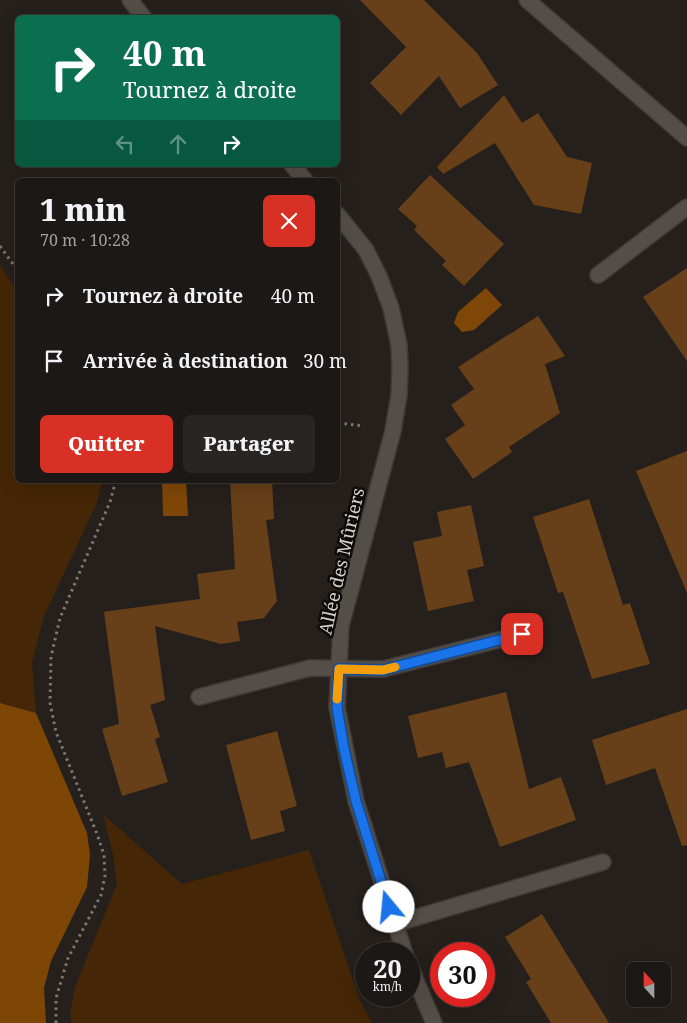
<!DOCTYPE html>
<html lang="fr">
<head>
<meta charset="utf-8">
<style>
	body { margin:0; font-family:"Noto Serif",serif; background:#292522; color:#f1f3f6; height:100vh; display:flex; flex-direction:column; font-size:19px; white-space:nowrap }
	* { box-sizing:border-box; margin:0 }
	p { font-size:16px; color:#a0a0a0 }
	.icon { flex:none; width:28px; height:28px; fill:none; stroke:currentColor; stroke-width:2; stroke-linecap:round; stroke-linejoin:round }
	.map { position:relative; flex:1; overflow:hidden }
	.side { position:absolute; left:15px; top:178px; width:325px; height:305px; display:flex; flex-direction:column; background:#1c1815; border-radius:8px; box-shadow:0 5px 20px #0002,0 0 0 1px #3a3734 }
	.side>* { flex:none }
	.top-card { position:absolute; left:15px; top:15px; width:325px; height:152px; border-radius:8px; box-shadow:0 5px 20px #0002,0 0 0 1px #3a3734; background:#0b6e4f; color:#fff; overflow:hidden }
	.needle { width:32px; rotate:339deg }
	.buttons { position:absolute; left:626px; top:962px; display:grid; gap:10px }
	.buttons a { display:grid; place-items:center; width:45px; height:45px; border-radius:8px; background:#1c1815; box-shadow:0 5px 20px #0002,0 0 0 1px #3a3734; font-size:25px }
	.speed { position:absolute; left:355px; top:942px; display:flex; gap:10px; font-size:25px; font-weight:700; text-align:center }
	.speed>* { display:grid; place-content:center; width:65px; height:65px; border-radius:50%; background:#1c1815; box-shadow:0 5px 20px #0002,0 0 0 1px #3a3734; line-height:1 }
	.speed small { font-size:12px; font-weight:400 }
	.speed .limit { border:8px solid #d22; background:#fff; color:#111 }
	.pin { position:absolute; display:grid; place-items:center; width:42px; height:42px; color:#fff; margin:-21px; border-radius:10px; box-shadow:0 2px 8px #0006 }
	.me { position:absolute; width:55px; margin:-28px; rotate:343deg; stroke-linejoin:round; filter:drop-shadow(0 0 4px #0008) }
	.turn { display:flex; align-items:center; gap:18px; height:105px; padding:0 25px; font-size:22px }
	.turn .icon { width:65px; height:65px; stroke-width:2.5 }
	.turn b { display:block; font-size:35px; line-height:42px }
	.lanes { display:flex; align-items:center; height:48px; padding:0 25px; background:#0003; justify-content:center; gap:25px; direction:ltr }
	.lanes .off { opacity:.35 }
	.round { display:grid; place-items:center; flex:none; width:52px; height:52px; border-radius:8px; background:#292522 }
	.head { display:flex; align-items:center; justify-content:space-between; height:85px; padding:0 25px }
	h1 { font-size:30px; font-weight:800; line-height:38px }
	.button { display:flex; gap:10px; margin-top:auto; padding:10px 25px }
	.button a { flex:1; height:58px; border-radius:8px; background:#d93025; color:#fff; font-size:20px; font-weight:800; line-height:58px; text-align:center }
	.button a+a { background:#292522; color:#f1f3f6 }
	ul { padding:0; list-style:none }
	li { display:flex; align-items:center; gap:15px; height:65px; padding:0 25px }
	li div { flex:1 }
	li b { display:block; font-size:19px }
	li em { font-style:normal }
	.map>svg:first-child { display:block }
	.green { fill:#452606 }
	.forest { fill:#7d4605 }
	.water { fill:#7e4707 }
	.building { fill:#673f19 }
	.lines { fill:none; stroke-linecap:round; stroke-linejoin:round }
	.lane-casing { stroke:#3f3a37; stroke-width:18 }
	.street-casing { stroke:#3f3a37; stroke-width:18 }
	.path { stroke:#7c7774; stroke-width:3; stroke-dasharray:2.5 4; stroke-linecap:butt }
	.lane { stroke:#544e49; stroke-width:15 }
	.street { stroke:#544e49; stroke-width:15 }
	.route-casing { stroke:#114b97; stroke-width:12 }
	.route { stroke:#1a73e8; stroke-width:9 }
	.slow { stroke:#f59e0b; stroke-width:9 }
	.labels { text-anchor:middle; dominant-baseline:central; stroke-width:5; stroke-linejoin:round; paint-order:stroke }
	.street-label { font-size:18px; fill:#d6d2cf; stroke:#0d0b09 }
</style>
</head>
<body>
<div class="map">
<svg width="687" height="1023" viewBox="0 0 687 1023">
	<rect width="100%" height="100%" fill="#26201c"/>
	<!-- green -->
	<g class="green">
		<path d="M 0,265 L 17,291 L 18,480 L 103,480 L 96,505 L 44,616 L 32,663 L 36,713 L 0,703 Z"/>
		<path d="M 103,814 L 182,884 L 309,850 L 360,1001 L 372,1023 L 72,1023 L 70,1015 L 75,987 L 117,884 L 113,854 Z"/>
	</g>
	<!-- forest -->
	<path class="forest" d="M 0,703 L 36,713 L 87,833 L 90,855 L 87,887 L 51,961 L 44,988 L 46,1023 L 0,1023 Z"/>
	<!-- water -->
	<g class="water">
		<path d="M 486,288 L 502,305 L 474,330 L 462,332 L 454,323 L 458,312 Z"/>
		<path d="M 162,480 L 186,480 L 188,516 L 163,516 Z"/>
	</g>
	<!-- building -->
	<g class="building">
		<path d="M 360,0 L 424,0 L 477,53 L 498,85 L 460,108 L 439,76 L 401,115 L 370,83 L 406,47 Z"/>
		<path d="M 504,95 L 522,123 L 538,113 L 567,157 L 592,163 L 581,214 L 534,205 L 495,143 L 443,174 L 437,167 Z"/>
		<path d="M 430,175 L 504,244 L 464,286 L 442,265 L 446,261 L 414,230 L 417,226 L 398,209 Z"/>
		<path d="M 687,268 L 687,361 L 643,297 Z"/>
		<path d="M 538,316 L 565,356 L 545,364 L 560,413 L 509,447 L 512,452 L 473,479 L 445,439 L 465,425 L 451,405 L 474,389 L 458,367 Z"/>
		<path d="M 687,451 L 687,593 L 636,471 Z"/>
		<path d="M 230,480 L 272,480 L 274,519 L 266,520 L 277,601 L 264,618 L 237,622 L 240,641 L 221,644 L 155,626 L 165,700 L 150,705 L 160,737 L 155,739 L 168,782 L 122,796 L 102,729 L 119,724 L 104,612 L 102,612 L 200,599 L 197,574 L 235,569 Z"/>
		<path d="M 589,499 L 623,605 L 630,603 L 650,664 L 592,679 L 563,592 L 558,593 L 533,517 Z"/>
		<path d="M 471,505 L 484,566 L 467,570 L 474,601 L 428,611 L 413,542 L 442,536 L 437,512 Z"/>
		<path d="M 506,692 L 529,789 L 561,777 L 576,820 L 500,847 L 469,762 L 446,768 L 442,752 L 418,758 L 408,716 Z"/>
		<path d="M 687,709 L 687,845 L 682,846 L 655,768 L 606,785 L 592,740 Z"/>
		<path d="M 277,731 L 297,806 L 280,811 L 285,831 L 251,840 L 226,745 Z"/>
		<path d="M 542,914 L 609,1023 L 551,1023 L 526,982 L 531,979 L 505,937 Z"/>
	</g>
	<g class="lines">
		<defs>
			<g id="lane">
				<path d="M 598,275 L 687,207"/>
				<path d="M 199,697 L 310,668 L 383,669 L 522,634"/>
				<path d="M 394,924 L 603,862"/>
			</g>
			<g id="street">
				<path d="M 130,0 L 144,18"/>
				<path d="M 527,0 L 687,138"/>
				<path d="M 292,165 L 305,180"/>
				<path d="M 338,215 L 366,250 L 379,276 L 391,308 L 399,345 L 400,368 L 399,395 L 393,431 L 341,626 L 337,707 L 356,801 L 405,954"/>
				<path d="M 409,964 L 434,1023"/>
			</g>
		</defs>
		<!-- lane casing -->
		<use href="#lane" class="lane-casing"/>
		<!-- street casing -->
		<use href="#street" class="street-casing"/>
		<!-- path -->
		<g class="path">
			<path d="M 0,246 L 18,271"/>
			<path d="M 338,423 L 364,426"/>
			<path d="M 56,1023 L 56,998 L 68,958 L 101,895 L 105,876 L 104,855 L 97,834 L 56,732 L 50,703 L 51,657 L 60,618 L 110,502 L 116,480"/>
		</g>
		<!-- lane -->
		<use href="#lane" class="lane"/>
		<!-- street -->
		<use href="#street" class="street"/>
	</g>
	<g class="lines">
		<defs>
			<path id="route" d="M 389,907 L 356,801 L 344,749 L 337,707 L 339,669 L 383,670 L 522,634"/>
		</defs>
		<!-- route casing -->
		<use href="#route" class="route-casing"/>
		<!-- route -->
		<use href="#route" class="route"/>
		<!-- slow -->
		<path class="slow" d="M 337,699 L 339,669 L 383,670 L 395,667"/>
	</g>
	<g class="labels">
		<!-- street labels -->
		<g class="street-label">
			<text transform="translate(341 561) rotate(-77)">Allée des Mûriers</text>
		</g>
	</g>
</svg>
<div class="buttons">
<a><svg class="needle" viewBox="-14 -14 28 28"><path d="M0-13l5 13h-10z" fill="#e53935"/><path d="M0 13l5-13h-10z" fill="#a0a0a0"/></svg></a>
</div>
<div class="speed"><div>20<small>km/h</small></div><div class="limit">30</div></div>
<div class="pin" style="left:522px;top:634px;background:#d93025"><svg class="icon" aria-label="arrive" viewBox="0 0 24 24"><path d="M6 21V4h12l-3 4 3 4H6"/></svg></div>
<svg class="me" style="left:389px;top:907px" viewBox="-20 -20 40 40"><circle r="19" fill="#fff"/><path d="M0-13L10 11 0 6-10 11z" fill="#1a73e8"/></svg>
<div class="top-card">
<div class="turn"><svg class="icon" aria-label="right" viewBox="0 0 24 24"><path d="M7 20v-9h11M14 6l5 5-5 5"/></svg><div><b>40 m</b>Tournez à droite</div></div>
<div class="lanes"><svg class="icon off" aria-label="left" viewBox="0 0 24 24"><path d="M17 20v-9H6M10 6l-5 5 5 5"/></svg><svg class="icon off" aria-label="ahead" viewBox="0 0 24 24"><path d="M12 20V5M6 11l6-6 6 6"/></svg><svg class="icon" aria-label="right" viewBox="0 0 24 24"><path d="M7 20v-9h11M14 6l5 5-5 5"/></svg></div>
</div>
<section class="side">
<div class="head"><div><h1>1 min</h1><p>70 m · 10:28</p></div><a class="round" style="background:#d93025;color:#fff"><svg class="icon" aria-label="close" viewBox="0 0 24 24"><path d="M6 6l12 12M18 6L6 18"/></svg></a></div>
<ul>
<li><svg class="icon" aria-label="right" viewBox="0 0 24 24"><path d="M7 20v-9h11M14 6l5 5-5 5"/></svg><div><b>Tournez à droite</b></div><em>40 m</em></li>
<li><svg class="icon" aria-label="arrive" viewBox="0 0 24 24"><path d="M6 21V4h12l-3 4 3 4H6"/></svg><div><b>Arrivée à destination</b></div><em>30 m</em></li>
</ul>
<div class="button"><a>Quitter</a><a>Partager</a></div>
</section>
</div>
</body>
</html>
